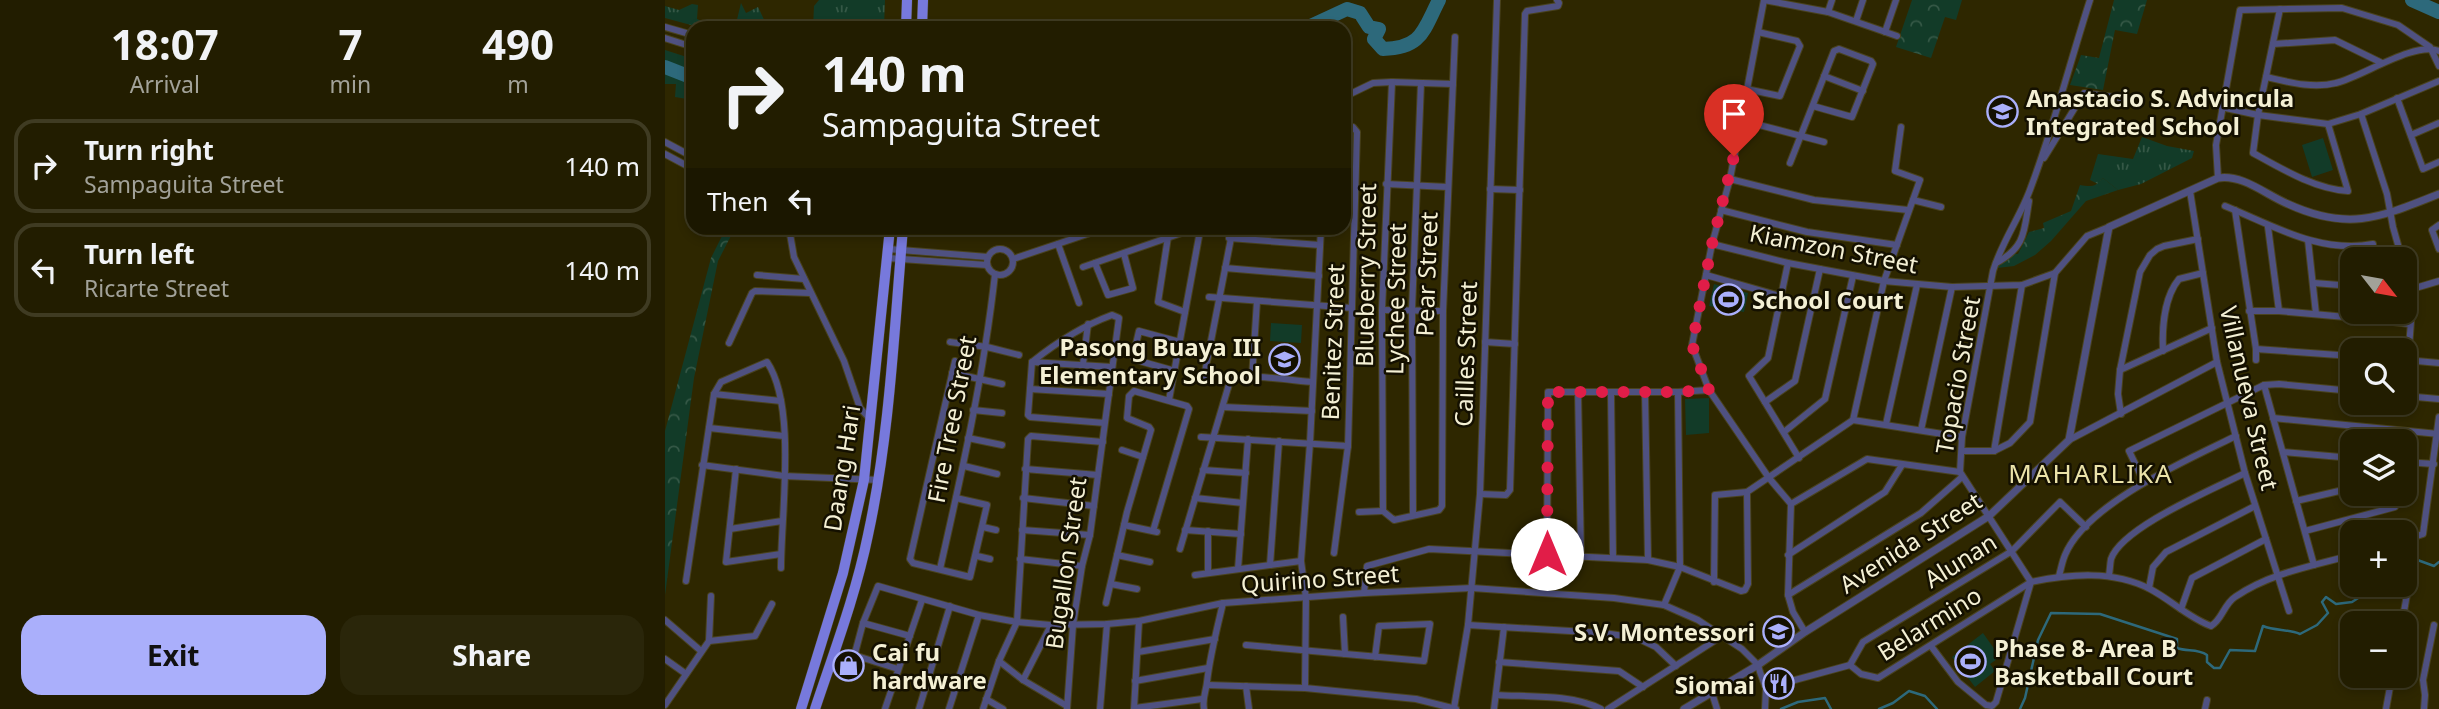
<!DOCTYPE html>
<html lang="en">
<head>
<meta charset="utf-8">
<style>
	body { margin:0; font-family:"Noto Sans",sans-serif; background:#2a260a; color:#f1f3f6; height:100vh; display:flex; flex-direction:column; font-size:26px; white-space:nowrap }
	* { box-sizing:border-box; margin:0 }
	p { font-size:23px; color:#a2a299 }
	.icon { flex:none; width:38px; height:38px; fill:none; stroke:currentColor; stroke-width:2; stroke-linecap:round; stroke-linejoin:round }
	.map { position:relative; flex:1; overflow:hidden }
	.side { display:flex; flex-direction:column; background:#221d00; width:665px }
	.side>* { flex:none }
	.top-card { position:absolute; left:21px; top:21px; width:665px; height:214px; border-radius:21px; box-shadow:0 4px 10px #0003,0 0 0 2px #3f3b22; background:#221d00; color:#f1f3f6; overflow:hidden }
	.needle { width:46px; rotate:121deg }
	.tools { position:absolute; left:1675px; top:247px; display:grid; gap:14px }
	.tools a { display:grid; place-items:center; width:77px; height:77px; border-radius:14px; background:#221d00; box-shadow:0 4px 10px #0003,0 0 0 2px #3f3b22; font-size:35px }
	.pin { position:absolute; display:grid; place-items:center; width:60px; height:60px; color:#fff; margin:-72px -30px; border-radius:50% 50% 50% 0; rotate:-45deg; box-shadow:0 0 7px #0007 }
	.pin .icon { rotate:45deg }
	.me { position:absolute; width:77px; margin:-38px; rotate:0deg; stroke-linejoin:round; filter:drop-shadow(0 0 5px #0008) }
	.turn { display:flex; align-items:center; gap:24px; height:147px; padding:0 21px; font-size:32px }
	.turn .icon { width:91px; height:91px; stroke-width:2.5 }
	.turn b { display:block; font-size:49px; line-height:60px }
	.then { display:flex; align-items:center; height:66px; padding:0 21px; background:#0003; gap:14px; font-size:26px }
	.eta { display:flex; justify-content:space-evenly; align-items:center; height:119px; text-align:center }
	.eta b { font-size:42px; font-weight:700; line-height:49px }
	.cta { display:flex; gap:14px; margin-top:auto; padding:14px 21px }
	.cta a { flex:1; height:80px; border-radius:21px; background:#aaaffb; color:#111; font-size:28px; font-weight:700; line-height:80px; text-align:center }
	.cta a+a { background:#2a260a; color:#f1f3f6 }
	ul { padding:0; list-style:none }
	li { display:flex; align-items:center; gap:21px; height:94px; margin:0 14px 10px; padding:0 7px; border:4px solid #3f3b22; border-radius:21px }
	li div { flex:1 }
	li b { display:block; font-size:26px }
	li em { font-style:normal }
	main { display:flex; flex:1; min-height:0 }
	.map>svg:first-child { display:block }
	.grass { fill:url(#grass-tufts) }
	.forest { fill:url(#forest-crowns) }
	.pitch { fill:#123b28 }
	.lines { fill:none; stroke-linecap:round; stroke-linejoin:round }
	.stream { stroke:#2d697b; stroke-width:2.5 }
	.river { stroke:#2d697b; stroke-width:14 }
	.minor-casing { stroke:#4a431e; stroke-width:8 }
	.tertiary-casing { stroke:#4a431e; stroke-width:9 }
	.primary-casing { stroke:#4a431e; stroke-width:11 }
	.minor { stroke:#4f5181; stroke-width:6 }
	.tertiary { stroke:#4f5181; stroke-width:7 }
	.primary { stroke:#7779dc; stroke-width:10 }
	.route { stroke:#e11d48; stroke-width:12; stroke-dasharray:0 21.6 }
	.labels { text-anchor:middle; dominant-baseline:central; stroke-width:5; stroke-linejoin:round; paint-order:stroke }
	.poi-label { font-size:24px; font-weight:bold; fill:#f4f0d4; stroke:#141000; text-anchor:start }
	.street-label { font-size:24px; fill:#f4f0d4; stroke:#141000 }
	.neighbourhood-label { font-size:26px; letter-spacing:2px; fill:#ebe3a9; stroke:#141000 }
</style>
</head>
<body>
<main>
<section class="side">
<div class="eta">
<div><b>18:07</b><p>Arrival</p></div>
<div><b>7</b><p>min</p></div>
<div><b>490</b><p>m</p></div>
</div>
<ul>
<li><svg class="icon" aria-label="right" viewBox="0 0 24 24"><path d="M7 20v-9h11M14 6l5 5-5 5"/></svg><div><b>Turn right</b><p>Sampaguita Street</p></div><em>140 m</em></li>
<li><svg class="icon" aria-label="left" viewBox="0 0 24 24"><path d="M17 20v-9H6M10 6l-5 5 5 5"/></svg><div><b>Turn left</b><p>Ricarte Street</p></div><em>140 m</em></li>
</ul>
<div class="cta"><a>Exit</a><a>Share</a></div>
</section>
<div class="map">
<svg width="1774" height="709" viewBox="0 0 1774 709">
	<defs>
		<pattern id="grass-tufts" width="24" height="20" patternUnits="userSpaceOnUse" patternTransform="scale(1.75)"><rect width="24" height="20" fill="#123b28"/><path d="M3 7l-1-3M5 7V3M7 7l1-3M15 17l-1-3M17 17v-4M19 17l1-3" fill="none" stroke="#355846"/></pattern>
		<pattern id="forest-crowns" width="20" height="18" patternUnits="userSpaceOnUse" patternTransform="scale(1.75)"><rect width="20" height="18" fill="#123b28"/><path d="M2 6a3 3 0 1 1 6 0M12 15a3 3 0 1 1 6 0" fill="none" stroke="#355846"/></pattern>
	</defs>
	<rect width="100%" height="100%" fill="#2e2700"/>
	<!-- grass -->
	<g class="grass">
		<path d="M 154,0 L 220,0 L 219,28 L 148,28 L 149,6 Z"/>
		<path d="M 76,3 L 81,13 L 93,7 L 103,28 L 70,28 Z"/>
		<path d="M 27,4 L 33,5 L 32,19 L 53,28 L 37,28 L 0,18 L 0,6 L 14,10 Z"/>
		<path d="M 1477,137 L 1502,146 L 1529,151 L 1527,158 L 1476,184 L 1453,190 L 1438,178 L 1433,184 L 1425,180 L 1433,154 L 1468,159 Z"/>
	</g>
	<!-- forest -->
	<g class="forest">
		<path d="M 1247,0 L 1297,0 L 1291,20 L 1280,17 L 1266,58 L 1231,47 Z"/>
		<path d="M 1449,0 L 1482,0 L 1472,34 L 1450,30 L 1438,90 L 1405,85 L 1416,55 L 1434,58 Z"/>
		<path d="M 0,50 L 28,59 L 28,100 L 10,97 L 11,84 L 0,84 Z"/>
		<path d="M 1438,178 L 1453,190 L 1421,201 L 1386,241 L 1370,255 L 1349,266 L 1332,268 L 1340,253 L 1353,254 L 1364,232 L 1379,228 L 1378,223 L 1406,211 L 1415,185 C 1426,187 1431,187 1438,178 Z"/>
		<path d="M 61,228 L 70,228 L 53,261 L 29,378 L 0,595 L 0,431 L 46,258 Z"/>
	</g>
	<!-- pitch -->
	<g class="pitch">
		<path d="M 1658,138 L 1668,170 L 1647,177 L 1637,145 Z"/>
		<path d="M 1049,284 L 1083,293 L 1079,312 L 1044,306 Z"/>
		<path d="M 606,323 L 637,325 L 636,343 L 605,341 Z"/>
		<path d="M 1044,398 L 1044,433 L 1021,435 L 1020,399 Z"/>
		<path d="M 1318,633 L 1335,657 L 1325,664 L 1330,671 L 1310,687 L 1287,657 Z"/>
	</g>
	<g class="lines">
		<!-- stream -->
		<g class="stream">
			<path d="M 1743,559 L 1747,558 L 1769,566 L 1774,562"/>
			<path d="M 1116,709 L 1133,702 L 1160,698 L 1166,709"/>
			<path d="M 1214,709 L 1228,703 L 1244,691 L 1260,696 L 1272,709"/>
			<path d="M 1355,709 L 1360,698 L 1373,640 L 1386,613 L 1435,614 L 1512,639 L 1512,648 C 1522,652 1532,648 1542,655 L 1542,662 L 1549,668 L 1555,668 L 1565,650 L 1590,651 L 1598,626 C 1610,631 1623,629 1635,634 L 1652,625 L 1663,613 L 1657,602 L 1661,597 L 1671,604 L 1687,602 L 1715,584"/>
		</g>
		<!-- river -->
		<g class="river">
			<path d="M 1747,0 L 1774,12"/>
			<path d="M 641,28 L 682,9 L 695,13 L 704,27 L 714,29 L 709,39 L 718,49 C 757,48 758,31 774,0"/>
			<path d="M 0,67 L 28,78"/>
		</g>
		<defs>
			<g id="minor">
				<path d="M 1099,0 L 1065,179 L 1047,244 L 1027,345 L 1044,390 L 1104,478 L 1126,504 L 1123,595 L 1128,612 L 1140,632"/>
				<path d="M 1099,0 L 1163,12 L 1232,36"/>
				<path d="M 1615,9 L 1593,115 L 1588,153 C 1617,169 1650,189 1683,191 L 1663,124"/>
				<path d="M 1163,12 L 1167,0"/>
				<path d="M 1191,21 L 1198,0"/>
				<path d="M 0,27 L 28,35"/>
				<path d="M 1220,32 L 1231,0"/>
				<path d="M 0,38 L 28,47"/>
				<path d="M 1608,44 L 1670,40 L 1717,63"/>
				<path d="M 1159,76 L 1198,91"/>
				<path d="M 1601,77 C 1623,82 1648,89 1671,83 C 1697,77 1749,41 1774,51"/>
				<path d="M 1081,89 L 1115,96 L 1135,46 L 1132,41 L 1093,32"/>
				<path d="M 679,97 L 708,83 L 727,82 L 788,84"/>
				<path d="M 1732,98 L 1758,169 L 1774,162"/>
				<path d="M 1556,107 L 1593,115 L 1663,124 L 1696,114 L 1774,81"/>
				<path d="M 1696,114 L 1722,194 L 1728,227 L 1737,259"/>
				<path d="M 1075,120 L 1159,142"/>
				<path d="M 1746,135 L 1774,123"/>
				<path d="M 0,142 L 28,157"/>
				<path d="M 0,154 L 28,169"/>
				<path d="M 1379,158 L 1419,93 L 1456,98"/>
				<path d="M 1125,163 L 1169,51 L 1174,49 L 1206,61 L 1208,64 L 1187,117 L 1148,106"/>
				<path d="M 1553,178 L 1551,145 L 1575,10 L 1677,8 L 1733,25 L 1765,47 L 1774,66"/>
				<path d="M 1065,179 L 1149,200 L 1243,210"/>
				<path d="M 721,184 L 783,187"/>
				<path d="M 825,189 L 855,190"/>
				<path d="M 1525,191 L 1552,362 L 1580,473 L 1624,611"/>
				<path d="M 1248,200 L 1276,207"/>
				<path d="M 1560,206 C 1607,225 1654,254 1708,244"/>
				<path d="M 1056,210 L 1142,232 L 1232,245"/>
				<path d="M 1570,210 L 1591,349 L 1687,356"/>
				<path d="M 1774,225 L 1767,230 L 1774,249"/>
				<path d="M 1603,227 L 1614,311"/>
				<path d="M 124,228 L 129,257 L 179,361 L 195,408 L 206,420"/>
				<path d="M 503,237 L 493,302 L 520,312"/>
				<path d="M 564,238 L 655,245"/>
				<path d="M 1643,240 L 1651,314"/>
				<path d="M 393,244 L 414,303"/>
				<path d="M 1047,244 L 1123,263 L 1219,281 L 1287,287 L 1357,285 L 1390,273 L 1422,236 L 1444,227"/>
				<path d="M 1692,247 L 1695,259"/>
				<circle cx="335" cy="262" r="13"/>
				<path d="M 223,249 L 323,257"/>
				<path d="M 222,258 L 322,265"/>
				<path d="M 348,259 L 440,228"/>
				<path d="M 430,263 L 443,295 L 468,288 L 459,254"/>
				<path d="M 1123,263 L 1103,358 L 1084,376 L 1134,458"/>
				<path d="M 1331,263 C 1361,247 1359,231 1364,201"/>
				<path d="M 1740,266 L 1748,296 L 1743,360"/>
				<path d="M 418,267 L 531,228"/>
				<path d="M 560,268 L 654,276"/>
				<path d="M 92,275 L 139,279"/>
				<path d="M 1041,275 L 1115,296"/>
				<path d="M 1649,283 L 1687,286"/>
				<path d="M 1747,289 L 1774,281"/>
				<path d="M 544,297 L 687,308"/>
				<path d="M 717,310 L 778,311"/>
				<path d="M 1584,311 L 1614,311 L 1703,319 L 1703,312"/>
				<path d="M 1703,319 L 1745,324"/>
				<path d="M 285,342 L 322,347 L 354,355"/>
				<path d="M 820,342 L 850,344"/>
				<path d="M 64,343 L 87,293 L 90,291 L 145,293"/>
				<path d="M 1591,349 L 1591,360"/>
				<path d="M 1498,351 C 1497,329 1499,297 1514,279 L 1538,273"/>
				<path d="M 1741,360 L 1774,363"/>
				<path d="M 290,361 L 245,559 L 248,563 L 305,577 L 322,505 L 291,498"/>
				<path d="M 367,362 L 447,367"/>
				<path d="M 418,364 L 423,324"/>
				<path d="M 1455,370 L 1547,328"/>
				<path d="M 510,371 L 471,360 L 468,357 L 474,331 L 515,342"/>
				<path d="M 287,373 L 337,384"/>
				<path d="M 587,378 L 592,301"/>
				<path d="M 538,382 L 568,228"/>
				<path d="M 1599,385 L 1649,565"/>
				<path d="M 365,389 L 444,394"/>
				<path d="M 913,391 L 916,557"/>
				<path d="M 946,392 L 948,558"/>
				<path d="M 980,392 L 983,560"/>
				<path d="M 49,394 L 116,401"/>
				<path d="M 1740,396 L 1774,399"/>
				<path d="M 504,400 L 535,231 L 534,228"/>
				<path d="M 1100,402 L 1130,381 L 1155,269"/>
				<path d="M 558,407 L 647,411"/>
				<path d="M 308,410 L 337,413"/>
				<path d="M 1456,414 L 1453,394 L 1455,370 L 1475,272 L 1485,255 L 1492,249 L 1499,246 L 1533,239"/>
				<path d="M 1608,418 L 1774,434"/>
				<path d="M 1188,420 L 1219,281 L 1255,180 L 1230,171 L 1236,127"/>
				<path d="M 1221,424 L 1252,285"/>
				<path d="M 44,428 L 119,436"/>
				<path d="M 1256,430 L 1287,287"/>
				<path d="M 1119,432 L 1160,399 L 1188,276"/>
				<path d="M 536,437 L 683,446"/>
				<path d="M 303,438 L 337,445"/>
				<path d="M 1404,440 L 1552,362"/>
				<path d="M 457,450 L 478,457"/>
				<path d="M 1297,451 L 1329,451 L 1345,443 L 1365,422 L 1390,273"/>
				<path d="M 1329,451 L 1357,285"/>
				<path d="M 1618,452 L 1687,458"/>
				<path d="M 1740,462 L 1769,464"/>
				<path d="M 37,465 L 119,476 L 214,480"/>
				<path d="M 299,466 L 332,474"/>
				<path d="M 71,469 L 61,562 L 116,554"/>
				<path d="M 360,469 L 433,475"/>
				<path d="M 538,470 L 581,473"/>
				<path d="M 1479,482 L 1464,451 L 1599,385 L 1614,384 L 1687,391"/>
				<path d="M 815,494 L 841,495 L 845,490 L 860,14 L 862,11 L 893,6 L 894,3 L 892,0"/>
				<path d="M 358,498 L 429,506"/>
				<path d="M 530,498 L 578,503"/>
				<path d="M 1631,501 L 1687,488"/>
				<path d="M 1126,504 L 1202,459 L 1295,472"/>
				<path d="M 718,511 L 729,520 L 774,510 L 777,506 L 778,311 L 790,37"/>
				<path d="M 718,511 L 717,310 L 727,82"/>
				<path d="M 694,512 L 718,511"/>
				<path d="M 748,515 L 747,310 L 756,83"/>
				<path d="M 459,525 L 492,532"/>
				<path d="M 318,527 L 331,530"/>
				<path d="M 65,529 L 117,521"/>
				<path d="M 357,530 L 425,535"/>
				<path d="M 520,530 L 576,534"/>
				<path d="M 1640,531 L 1730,507 L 1732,494"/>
				<path d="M 1740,540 L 1758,534 L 1774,417"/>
				<path d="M 515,549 L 565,381 C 580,372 629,381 648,382"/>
				<path d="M 669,553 L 683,446 L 692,132 L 688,127 L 679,129"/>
				<path d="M 882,554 L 883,392 L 1013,392 L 1044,390"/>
				<path d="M 452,555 L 485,562"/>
				<path d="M 1123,555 L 1220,492 L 1237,465"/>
				<path d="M 312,556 L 325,559"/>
				<path d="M 355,559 L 417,566"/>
				<path d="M 605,565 L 614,441"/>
				<path d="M 275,569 C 297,472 319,374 330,274"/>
				<path d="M 573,569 L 583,439"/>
				<path d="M 543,573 L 543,531"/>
				<path d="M 530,575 L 636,561"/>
				<path d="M 1444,575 C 1445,570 1445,564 1446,559 C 1457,527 1549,489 1580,473"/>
				<path d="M 1394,576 C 1396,569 1397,562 1400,555 C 1421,504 1522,460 1571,436"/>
				<path d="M 21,581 L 49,394 L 56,382 L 102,362 C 132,406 116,514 116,568"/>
				<path d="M 1049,582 L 1050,495 L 1082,492 L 1188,420 L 1297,437"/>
				<path d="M 446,584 L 472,589"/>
				<path d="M 1484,588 L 1488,567 L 1501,552 L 1590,506"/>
				<path d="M 699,593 L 702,566 L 764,549 L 983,560 L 1015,567 L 1076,591 L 1080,590 L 1083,584 L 1082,492"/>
				<path d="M 1123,595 L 1256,513 L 1297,477"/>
				<path d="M 441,603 L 462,512 L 486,430 L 484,427 L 462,418 L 464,396 L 469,391 L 522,406 L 524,409 L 488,531"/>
				<path d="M 999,605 L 1015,567 L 1013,392"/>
				<path d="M 1516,609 L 1527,578 L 1601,539"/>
				<path d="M 678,617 L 680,654"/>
				<path d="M 0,620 L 36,651"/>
				<path d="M 198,623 L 245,636"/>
				<path d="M 1737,623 L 1745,577 L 1740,545"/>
				<path d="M 803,625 L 939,633 L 972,638 L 991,647 L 1011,666"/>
				<path d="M 44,641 L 46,596"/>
				<path d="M 581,645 L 759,661 L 765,624 L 714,626 L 710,657"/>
				<path d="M 1266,646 L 1293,682 L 1321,705 L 1327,706 L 1331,702 L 1366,582 L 1295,472 L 1297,437 L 1328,271 C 1337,241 1356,216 1366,187 C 1389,126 1405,62 1425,0"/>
				<path d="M 473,652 L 550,639"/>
				<path d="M 0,659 L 21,674"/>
				<path d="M 334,661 L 358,680 L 402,706"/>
				<path d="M 834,662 L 954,671 L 978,687"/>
				<path d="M 1185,665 L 1198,642 L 1347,551 L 1395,502 L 1421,527"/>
				<path d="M 233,669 L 192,656 L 190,653 L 198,623 L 213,586 L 314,615 L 352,622 L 386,625 L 442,624 L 474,621 L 558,603 L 699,593 L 807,588 L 949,598 L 999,605 L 1033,620 L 1077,649 L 1093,665 L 1095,672 L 1101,688 L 1100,709"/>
				<path d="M 358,680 L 386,625"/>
				<path d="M 470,681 L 543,668"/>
				<path d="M 542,685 L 640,688 L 751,699 L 791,709"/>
				<path d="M 581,686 L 584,709"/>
				<path d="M 640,688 L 641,598 L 636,561 L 645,443 L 656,228"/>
				<path d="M 1101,688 L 1185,665 L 1196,674 L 1213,678 L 1366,582 C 1405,574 1448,570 1485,589 C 1506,600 1524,618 1546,626 C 1557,620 1559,604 1570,597 C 1605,573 1647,566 1687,555"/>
				<path d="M 1047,693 L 1052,709"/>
				<path d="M 831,695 C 864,697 906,694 936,709"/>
				<path d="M 321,699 L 338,709"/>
				<path d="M 0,705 L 44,641 L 90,636 L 107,604"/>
				<path d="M 470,708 L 537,699"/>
				<path d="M 789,708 L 803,625 L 815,494 L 832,0"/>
				<path d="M 220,709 L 257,600"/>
				<path d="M 254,709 L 285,606"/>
				<path d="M 284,709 L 314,615"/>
				<path d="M 318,709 L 334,661 L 352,622 L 363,439 L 366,436 L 438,442"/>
				<path d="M 402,709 L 408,625 L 417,566 L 425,535 L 454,318 L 447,315 C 417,326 392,342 367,362 L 363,415 L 365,417 L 440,423"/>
				<path d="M 435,709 L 442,624"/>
				<path d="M 469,709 L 474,621"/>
				<path d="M 539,709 C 537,698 541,692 542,682 C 545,655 552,629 558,603"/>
				<path d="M 829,709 L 839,627"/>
				<path d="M 943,709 L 1057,636"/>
				<path d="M 1540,709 L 1542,700"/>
				<path d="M 1721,709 L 1727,676"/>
				<path d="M 1759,709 L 1760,695 L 1758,680 L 1769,625"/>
			</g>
			<path id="tertiary" d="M 1019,709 L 1093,665 L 1140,632 L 1324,516 L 1404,440 L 1444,227 L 1553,178 C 1578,174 1601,195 1623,204 C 1684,232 1716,217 1774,194"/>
			<g id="primary">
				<path d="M 241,28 L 242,0"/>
				<path d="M 257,28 L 258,0"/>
				<path d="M 136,709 L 178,573 L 199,480 L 225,228"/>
				<path d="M 150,709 C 169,652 191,594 203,535 C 225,434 229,331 238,228"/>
			</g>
		</defs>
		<!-- minor casing -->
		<use href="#minor" class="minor-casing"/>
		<!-- tertiary casing -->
		<use href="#tertiary" class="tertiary-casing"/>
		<!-- primary casing -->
		<use href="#primary" class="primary-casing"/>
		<!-- minor -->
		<use href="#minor" class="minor"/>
		<!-- tertiary -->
		<use href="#tertiary" class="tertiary"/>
		<!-- primary -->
		<use href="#primary" class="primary"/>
	</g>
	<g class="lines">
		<!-- route -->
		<path class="route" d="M 882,554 L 883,392 L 1013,392 L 1044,390 L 1027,345 L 1047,244 L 1069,156"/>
	</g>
	<!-- icons -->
	<defs>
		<symbol id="school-ring" viewBox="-11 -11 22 22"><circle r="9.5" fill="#141000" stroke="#aaaffb" stroke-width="1.5"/><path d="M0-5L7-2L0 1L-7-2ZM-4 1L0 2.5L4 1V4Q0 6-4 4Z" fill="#aaaffb"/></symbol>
		<symbol id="stadium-ring" viewBox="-11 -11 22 22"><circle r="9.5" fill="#141000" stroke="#aaaffb" stroke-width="1.5"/><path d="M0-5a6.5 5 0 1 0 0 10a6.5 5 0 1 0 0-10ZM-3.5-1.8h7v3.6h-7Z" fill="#aaaffb"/></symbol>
		<symbol id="shop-ring" viewBox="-11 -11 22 22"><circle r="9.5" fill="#141000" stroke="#aaaffb" stroke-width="1.5"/><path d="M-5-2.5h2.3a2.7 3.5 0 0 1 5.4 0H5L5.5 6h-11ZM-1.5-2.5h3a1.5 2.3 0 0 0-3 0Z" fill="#aaaffb"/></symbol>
		<symbol id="restaurant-ring" viewBox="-11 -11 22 22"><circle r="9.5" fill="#141000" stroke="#aaaffb" stroke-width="1.5"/><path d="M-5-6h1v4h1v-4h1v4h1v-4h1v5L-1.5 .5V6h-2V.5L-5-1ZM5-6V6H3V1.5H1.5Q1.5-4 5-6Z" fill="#aaaffb"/></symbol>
	</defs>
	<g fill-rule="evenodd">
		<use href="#school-ring" x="1320" y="94" width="35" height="35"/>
		<use href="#stadium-ring" x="1046" y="282" width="35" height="35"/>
		<use href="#school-ring" x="602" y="342" width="35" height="35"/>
		<use href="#school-ring" x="1096" y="614" width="35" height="35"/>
		<use href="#stadium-ring" x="1288" y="644" width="35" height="35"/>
		<use href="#shop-ring" x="166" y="648" width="35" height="35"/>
		<use href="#restaurant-ring" x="1096" y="666" width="35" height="35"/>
	</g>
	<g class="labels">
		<!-- poi labels -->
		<g class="poi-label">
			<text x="1361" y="97">Anastacio S. Advincula<tspan x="1361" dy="28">Integrated School</tspan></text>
			<text x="1087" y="299">School Court</text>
			<text x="596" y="346" text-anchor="end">Pasong Buaya III<tspan x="596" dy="28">Elementary School</tspan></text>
			<text x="1090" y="631" text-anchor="end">S.V. Montessori</text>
			<text x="1329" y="647">Phase 8- Area B<tspan x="1329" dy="28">Basketball Court</tspan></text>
			<text x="207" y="651">Cai fu<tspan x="207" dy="28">hardware</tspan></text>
			<text x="1090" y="684" text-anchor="end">Siomai</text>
		</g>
		<!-- street labels -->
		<g class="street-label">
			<text transform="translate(1169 248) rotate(11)">Kiamzon Street</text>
			<text transform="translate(761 274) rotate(-88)">Pear Street</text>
			<text transform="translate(700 275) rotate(-89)">Blueberry Street</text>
			<text transform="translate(730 299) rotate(-89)">Lychee Street</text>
			<text transform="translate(667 342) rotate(-88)">Benitez Street</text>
			<text transform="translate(800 354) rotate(-88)">Cailles Street</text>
			<text transform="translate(1292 375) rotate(-80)">Topacio Street</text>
			<text transform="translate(1585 398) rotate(77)">Villanueva Street</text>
			<text transform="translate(286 419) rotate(-79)">Fire Tree Street</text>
			<text transform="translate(176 468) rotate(-81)">Daang Hari</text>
			<text transform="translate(1245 542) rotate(-33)">Avenida Street</text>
			<text transform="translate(1295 560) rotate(-32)">Alunan</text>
			<text transform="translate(400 563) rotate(-82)">Bugallon Street</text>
			<text transform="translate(655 578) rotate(-4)">Quirino Street</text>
			<text transform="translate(1264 623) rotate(-32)">Belarmino</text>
		</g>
		<!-- neighbourhood labels -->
		<g class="neighbourhood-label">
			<text x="1426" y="473">MAHARLIKA</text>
		</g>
	</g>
</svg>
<div class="tools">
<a><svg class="needle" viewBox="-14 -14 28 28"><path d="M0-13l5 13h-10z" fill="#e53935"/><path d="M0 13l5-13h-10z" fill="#a2a299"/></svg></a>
<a><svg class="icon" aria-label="search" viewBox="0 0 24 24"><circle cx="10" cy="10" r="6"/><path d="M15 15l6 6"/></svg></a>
<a><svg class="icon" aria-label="layers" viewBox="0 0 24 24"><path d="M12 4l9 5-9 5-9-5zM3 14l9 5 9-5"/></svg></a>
<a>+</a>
<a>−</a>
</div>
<div class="pin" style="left:1069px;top:156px;background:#d93025"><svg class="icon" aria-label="arrive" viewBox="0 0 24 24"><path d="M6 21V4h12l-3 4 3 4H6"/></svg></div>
<svg class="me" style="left:882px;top:554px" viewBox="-20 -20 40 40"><circle r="19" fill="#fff"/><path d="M0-13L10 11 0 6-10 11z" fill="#e11d48"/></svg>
<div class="top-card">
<div class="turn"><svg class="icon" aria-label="right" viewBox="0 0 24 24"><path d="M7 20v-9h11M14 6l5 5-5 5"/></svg><div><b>140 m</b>Sampaguita Street</div></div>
<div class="then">Then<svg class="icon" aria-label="left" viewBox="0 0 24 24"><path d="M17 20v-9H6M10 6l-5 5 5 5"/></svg></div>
</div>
</div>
</main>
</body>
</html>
